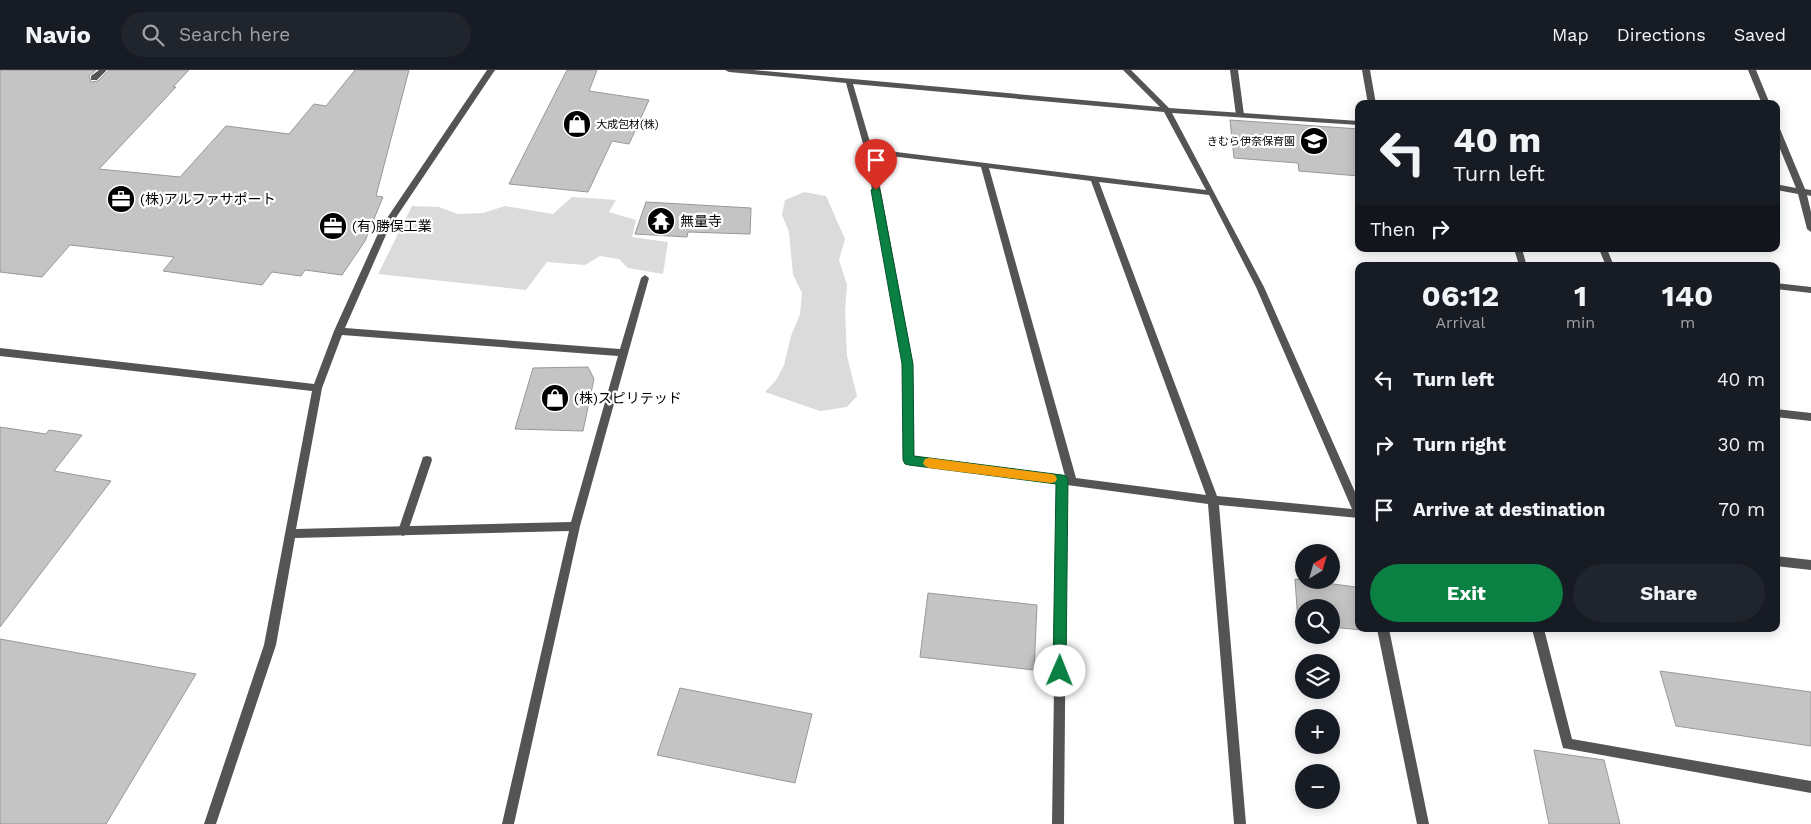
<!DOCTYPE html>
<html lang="en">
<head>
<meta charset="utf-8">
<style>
	body { margin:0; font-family:"Work Sans","Noto Sans JP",sans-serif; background:#20242c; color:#f1f3f6; height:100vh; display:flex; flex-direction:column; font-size:19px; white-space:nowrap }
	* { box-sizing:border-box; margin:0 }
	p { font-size:16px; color:#9ea1a6 }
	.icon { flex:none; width:28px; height:28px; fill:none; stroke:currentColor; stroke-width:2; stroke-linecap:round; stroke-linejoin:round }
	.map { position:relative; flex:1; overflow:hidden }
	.drawer { position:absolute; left:1355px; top:192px; width:425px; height:370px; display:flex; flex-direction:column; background:#171b24; border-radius:10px; box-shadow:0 2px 12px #0003 }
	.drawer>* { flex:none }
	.banner { position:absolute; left:1355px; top:30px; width:425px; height:152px; border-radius:10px; box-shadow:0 2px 12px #0003; background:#171b24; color:#f1f3f6; overflow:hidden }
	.needle { width:32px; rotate:37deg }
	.fabs { position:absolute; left:1295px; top:474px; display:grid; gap:10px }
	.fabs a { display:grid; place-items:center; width:45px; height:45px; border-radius:50%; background:#171b24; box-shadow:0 2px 12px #0003; font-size:25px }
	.pin { position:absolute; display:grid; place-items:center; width:42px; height:42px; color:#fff; margin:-51px -21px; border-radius:50% 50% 50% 0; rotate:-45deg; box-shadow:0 0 5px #0007 }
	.pin .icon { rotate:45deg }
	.me { position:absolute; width:55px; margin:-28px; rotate:1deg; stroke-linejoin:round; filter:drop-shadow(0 0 4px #0008) }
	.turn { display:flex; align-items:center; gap:18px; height:105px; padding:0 15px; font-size:22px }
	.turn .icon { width:65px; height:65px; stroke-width:2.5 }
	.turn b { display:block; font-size:35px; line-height:42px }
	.then { display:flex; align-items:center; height:48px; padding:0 15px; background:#0003; gap:10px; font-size:19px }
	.eta { display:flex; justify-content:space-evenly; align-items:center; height:85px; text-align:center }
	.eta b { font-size:30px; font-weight:700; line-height:35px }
	.button { display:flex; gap:10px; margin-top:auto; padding:10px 15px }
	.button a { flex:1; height:58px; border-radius:30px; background:#0b8043; color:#fff; font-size:20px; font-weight:700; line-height:58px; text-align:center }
	.button a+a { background:#20242c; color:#f1f3f6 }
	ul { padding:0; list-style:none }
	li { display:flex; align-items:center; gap:15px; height:65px; padding:0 15px }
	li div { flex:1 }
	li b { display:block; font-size:19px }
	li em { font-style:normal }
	header { display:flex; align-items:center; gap:30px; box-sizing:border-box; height:70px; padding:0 25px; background:#171b24; border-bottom:1px solid #363941 }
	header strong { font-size:24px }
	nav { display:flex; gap:28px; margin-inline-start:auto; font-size:18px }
	.search { width:350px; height:45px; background:#20242c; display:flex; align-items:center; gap:12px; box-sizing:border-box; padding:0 18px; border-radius:28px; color:#9ea1a6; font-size:19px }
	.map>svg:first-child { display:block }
	.green { fill:#dbdbdb }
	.building { fill:#c4c4c4; stroke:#989898 }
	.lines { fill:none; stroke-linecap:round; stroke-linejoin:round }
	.service { fill:#545454; fill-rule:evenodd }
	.minor { fill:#545454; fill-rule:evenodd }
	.route { fill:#0b8043; stroke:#07532c }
	.slow { fill:#f59e0b }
	.labels { text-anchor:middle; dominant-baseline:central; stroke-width:4.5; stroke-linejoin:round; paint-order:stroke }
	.far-poi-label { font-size:11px; fill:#000; stroke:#fff; text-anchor:start }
	.poi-label { font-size:14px; fill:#000; stroke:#fff; text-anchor:start }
</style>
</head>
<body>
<header>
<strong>Navio</strong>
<div class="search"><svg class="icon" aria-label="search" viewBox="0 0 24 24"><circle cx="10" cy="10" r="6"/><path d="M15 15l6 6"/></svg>Search here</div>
<nav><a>Map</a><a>Directions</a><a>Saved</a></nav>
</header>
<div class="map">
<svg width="1811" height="754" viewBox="0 0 1811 754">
	<rect width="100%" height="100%" fill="#fff"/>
	<!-- green -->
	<g class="green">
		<path d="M 804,122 L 826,126 L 845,169 L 839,190 L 847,215 L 845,241 L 847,286 L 857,326 L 847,337 L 820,341 L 765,322 L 776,310 L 784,295 L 791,266 L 800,244 L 802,223 L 793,205 L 789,162 L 782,145 L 785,130 Z"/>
		<path d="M 572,127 L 616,130 L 609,142 L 636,150 L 632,167 L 668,172 L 663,204 L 628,198 L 619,189 L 600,186 L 585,195 L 547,192 L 526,220 L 378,204 L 412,136 L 439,137 L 458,144 L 483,143 L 505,136 L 553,144 Z"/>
	</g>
	<!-- building -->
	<g class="building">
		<path d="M 0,0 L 96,0 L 89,6 L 91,12 L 98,11 L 109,0 L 189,0 L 173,17 L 176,17 L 99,99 L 180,107 L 226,56 L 289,64 L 314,34 L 326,36 L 355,0 L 409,0 L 376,126 L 383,127 L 365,171 L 342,205 L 305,200 L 301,206 L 272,202 L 262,215 L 163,201 L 174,187 L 70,175 L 42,207 L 0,202 Z"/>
		<path d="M 567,0 L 597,0 L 589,21 L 649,30 L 629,74 L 612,71 L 588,122 L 509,114 Z"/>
		<path d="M 1230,50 L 1359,59 L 1359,106 L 1299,101 L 1298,93 L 1234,88 Z"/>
		<path d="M 646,132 L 751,138 L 750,164 L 688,162 L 687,167 L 635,164 Z"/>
		<path d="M 588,297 L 594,309 L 583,361 L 515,359 L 533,298 Z"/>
		<path d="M 0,357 L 46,364 L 49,360 L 82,365 L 54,401 L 111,411 L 0,557 Z"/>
		<path d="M 1295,509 L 1356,517 L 1359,559 L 1362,560 L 1331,557 L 1331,538 L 1304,538 L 1304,553 L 1298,552 Z"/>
		<path d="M 928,523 L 1037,535 L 1034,600 L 920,587 Z"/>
		<path d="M 0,569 L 196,604 L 106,754 L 0,754 Z"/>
		<path d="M 1660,601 L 1811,622 L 1811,676 L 1676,656 Z"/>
		<path d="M 680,618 L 812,644 L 795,713 L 657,685 Z"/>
		<path d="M 1534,680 L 1604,690 L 1620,754 L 1549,754 Z"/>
	</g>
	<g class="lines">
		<!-- service -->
		<g class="service">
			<path d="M 99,0 L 107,0 L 97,10 L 91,10 L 91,6 Z"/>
			<path d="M 1230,0 L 1238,0 L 1244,45 L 1240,47 L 1236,45 Z"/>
			<path d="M 1362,0 L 1370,0 L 1376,34 L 1368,34 Z"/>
			<path d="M 1514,179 L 1522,179 L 1526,193 L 1525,195 L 1519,195 Z"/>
			<path d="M 427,386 L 431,387 L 432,390 L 408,461 L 407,464 L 403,466 L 399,464 L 398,461 L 422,390 L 423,387 Z"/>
			<path d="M 1532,559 L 1544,559 L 1572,669 L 1811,711 L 1811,723 L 1563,678 Z"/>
		</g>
		<!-- minor -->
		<g class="minor">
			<path d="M 487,0 L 495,0 L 389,158 L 345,258 L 620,279 L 641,208 L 645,205 L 649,208 L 580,456 L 514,754 L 502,754 L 569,461 L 295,468 L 276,575 L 216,754 L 204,754 L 264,575 L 312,321 L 0,286 L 0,278 L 314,314 L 334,261 L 381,157 ZM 342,265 L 618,286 L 571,452 L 296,459 L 322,318 Z"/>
			<path d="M 725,0 L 753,0 L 1160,37 L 1123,0 L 1131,0 L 1169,38 L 1359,51 L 1359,55 L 1172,43 L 1264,217 L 1359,431 L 1359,448 L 1219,435 L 1246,754 L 1234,754 L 1208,434 L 1067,415 L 1064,754 L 1052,754 L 1057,414 L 905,393 L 904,390 L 903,294 L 865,81 L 846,13 L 729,2 ZM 853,14 L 1164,42 L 1206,120 L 872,79 ZM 874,84 L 981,97 L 1065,406 L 914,386 L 913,294 ZM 989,98 L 1091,111 L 1206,425 L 1076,408 ZM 1099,112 L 1209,125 L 1256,217 L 1352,439 L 1217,426 Z"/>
			<path d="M 1748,0 L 1756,0 L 1770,34 L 1762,34 Z"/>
			<path d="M 1776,57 L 1780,59 L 1805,119 L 1811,120 L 1811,126 L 1807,125 L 1811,142 L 1811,162 L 1807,159 L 1798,124 L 1776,120 L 1776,114 L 1796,118 L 1776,69 Z"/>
			<path d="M 1599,179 L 1607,179 L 1614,196 L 1606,196 Z"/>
			<path d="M 1776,213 L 1811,217 L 1811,223 L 1776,219 Z"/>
			<path d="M 1776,339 L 1811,343 L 1811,351 L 1776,347 Z"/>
			<path d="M 1776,486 L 1811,490 L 1811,500 L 1776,496 Z"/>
			<path d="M 1377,559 L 1389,559 L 1429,754 L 1417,754 Z"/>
		</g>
	</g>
	<!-- route -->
	<path class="route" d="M 876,117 L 880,120 L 913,294 L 914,386 L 1062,405 L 1066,406 L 1068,410 L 1066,601 L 1065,606 L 1060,607 L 1055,606 L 1053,601 L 1056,414 L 909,395 L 905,394 L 903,390 L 902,294 L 871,120 Z"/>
	<!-- slow -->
	<path class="slow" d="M 929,388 L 1051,404 L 1055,405 L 1057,409 L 1055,412 L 1051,413 L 929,398 L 925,396 L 923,393 L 925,389 Z"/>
	<!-- icons -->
	<defs>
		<symbol id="shop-disc" viewBox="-11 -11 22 22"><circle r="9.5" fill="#000" stroke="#fff"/><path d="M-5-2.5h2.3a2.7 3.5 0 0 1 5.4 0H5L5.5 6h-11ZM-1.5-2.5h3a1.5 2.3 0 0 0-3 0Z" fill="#fff"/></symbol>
		<symbol id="school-disc" viewBox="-11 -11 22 22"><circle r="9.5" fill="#000" stroke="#fff"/><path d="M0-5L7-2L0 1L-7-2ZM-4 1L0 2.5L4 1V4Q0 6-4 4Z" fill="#fff"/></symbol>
		<symbol id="office-disc" viewBox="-11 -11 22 22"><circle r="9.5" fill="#000" stroke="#fff"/><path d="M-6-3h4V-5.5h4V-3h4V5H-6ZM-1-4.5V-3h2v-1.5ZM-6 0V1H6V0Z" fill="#fff"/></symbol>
		<symbol id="temple-disc" viewBox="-11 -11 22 22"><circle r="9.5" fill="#000" stroke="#fff"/><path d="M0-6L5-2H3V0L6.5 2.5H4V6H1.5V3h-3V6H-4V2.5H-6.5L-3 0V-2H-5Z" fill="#fff"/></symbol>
	</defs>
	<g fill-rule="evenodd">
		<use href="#shop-disc" x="561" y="38" width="32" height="32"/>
		<use href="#school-disc" x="1298" y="55" width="32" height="32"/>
		<use href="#office-disc" x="105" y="113" width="32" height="32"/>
		<use href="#temple-disc" x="645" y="135" width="32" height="32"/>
		<use href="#office-disc" x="317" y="140" width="32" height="32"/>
		<use href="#shop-disc" x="539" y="312" width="32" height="32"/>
	</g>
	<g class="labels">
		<!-- far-poi labels -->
		<g class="far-poi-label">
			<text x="596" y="54">大成包材(株)</text>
			<text x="1295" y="71" text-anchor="end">きむら伊奈保育園</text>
		</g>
		<!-- poi labels -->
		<g class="poi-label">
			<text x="140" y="129">(株)アルファサポート</text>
			<text x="680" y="151">無量寺</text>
			<text x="352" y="156">(有)勝俣工業</text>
			<text x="574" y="328">(株)スピリテッド</text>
		</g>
	</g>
</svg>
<div class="fabs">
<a><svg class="needle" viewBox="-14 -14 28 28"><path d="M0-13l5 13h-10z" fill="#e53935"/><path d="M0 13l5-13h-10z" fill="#9ea1a6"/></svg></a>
<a><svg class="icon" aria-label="search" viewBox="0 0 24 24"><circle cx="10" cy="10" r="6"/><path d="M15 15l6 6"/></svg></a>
<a><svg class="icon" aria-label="layers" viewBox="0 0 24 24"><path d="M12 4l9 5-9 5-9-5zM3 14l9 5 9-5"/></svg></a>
<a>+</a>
<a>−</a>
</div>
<div class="pin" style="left:876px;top:120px;background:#d93025"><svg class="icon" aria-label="arrive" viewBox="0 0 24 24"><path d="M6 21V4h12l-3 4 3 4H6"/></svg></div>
<svg class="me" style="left:1060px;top:601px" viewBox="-20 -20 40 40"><circle r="19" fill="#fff"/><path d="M0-13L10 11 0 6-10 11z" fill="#0b8043"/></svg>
<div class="banner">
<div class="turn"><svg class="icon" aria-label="left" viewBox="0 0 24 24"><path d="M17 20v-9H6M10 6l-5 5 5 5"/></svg><div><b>40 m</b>Turn left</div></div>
<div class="then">Then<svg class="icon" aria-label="right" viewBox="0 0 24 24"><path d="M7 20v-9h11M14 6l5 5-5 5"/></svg></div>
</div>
<section class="drawer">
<div class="eta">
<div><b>06:12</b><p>Arrival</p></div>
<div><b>1</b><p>min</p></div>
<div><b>140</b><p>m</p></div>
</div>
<ul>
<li><svg class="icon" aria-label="left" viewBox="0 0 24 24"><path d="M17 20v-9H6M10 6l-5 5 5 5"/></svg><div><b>Turn left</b></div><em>40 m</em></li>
<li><svg class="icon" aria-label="right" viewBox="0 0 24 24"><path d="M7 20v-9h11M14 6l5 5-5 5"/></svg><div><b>Turn right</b></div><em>30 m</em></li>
<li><svg class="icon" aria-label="arrive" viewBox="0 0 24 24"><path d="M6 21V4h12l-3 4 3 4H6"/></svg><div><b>Arrive at destination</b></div><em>70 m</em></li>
</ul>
<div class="button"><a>Exit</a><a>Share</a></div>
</section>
</div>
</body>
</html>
